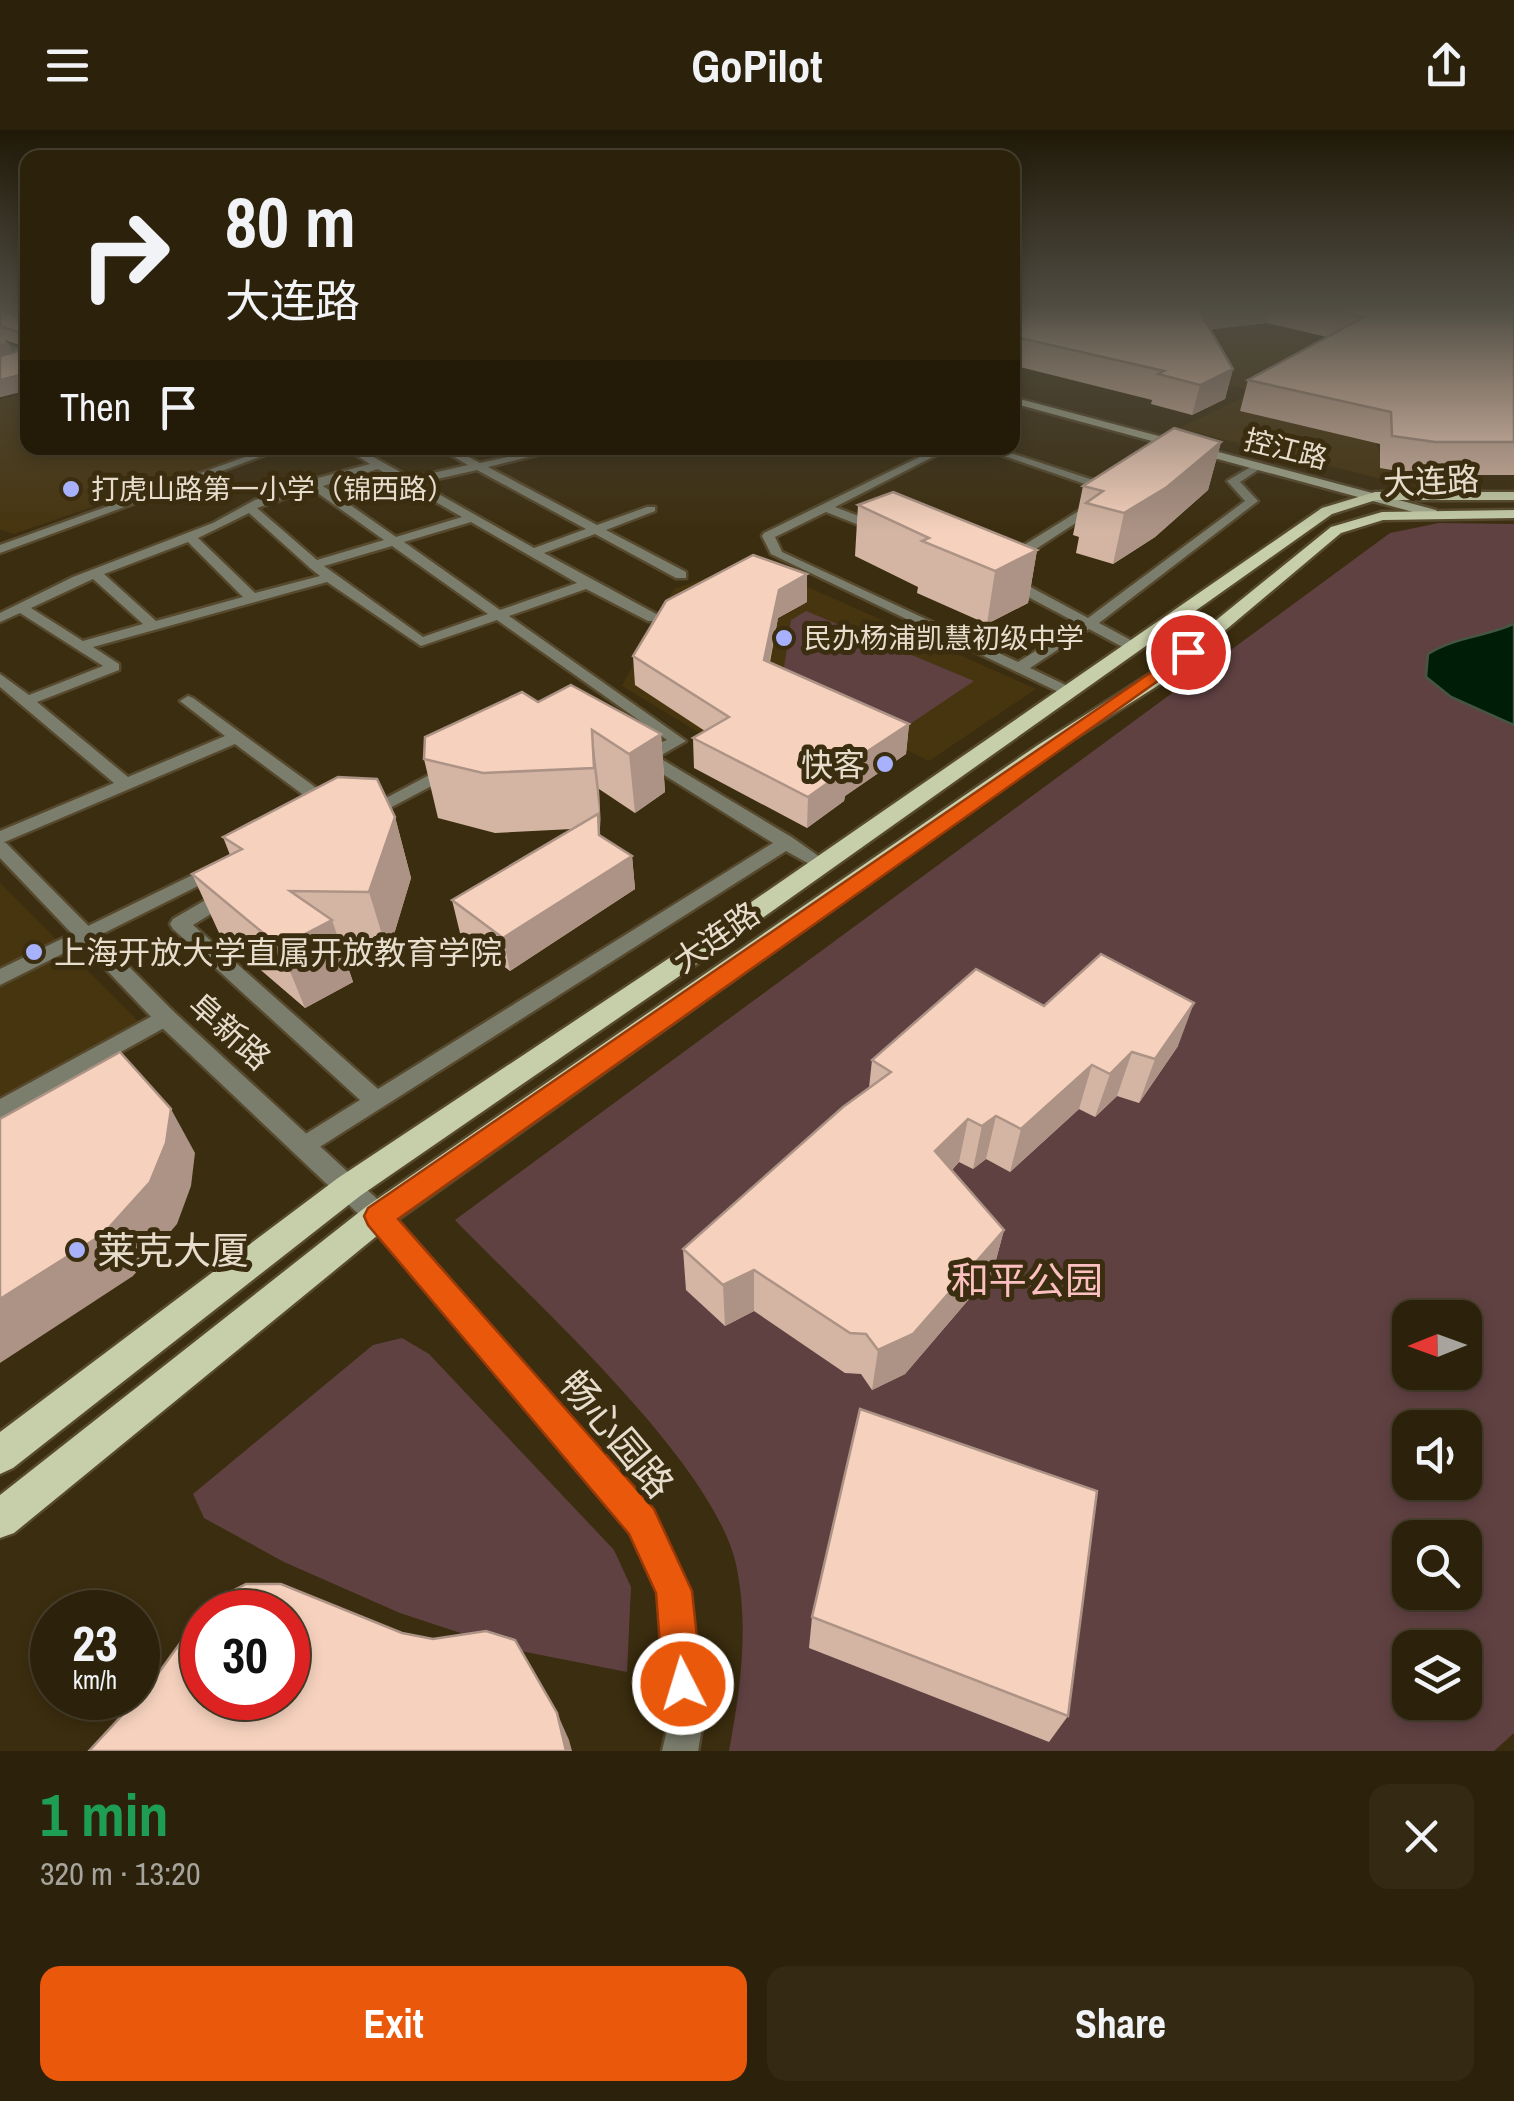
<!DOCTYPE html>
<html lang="en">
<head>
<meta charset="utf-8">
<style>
	body { margin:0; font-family:"Archivo Narrow","Noto Sans SC",sans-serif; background:#342a14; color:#f1f3f6; height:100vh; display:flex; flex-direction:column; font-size:38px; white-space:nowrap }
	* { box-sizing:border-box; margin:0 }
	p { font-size:32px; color:#a6a49d }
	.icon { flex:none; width:55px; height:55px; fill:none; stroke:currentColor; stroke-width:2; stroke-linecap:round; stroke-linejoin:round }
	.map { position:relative; height:1621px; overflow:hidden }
	.drawer { display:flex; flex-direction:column; background:#2c220b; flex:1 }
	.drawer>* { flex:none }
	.banner { position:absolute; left:20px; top:20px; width:1000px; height:305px; border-radius:20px; box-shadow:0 5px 15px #0003,0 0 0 2px #483f2c; background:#2c220b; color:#f1f3f6; overflow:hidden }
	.needle { width:65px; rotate:269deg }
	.controls { position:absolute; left:1392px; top:1170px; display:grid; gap:20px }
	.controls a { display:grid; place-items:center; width:90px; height:90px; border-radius:20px; background:#2c220b; box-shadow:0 5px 15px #0003,0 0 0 2px #483f2c; font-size:50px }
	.speed { position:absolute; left:30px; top:1460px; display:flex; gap:20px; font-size:50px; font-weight:700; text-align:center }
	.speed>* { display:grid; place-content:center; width:130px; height:130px; border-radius:50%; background:#2c220b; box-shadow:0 5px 15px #0003,0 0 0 2px #483f2c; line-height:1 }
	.speed small { font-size:25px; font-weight:400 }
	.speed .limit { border:15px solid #d22; background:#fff; color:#111 }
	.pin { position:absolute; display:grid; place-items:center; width:85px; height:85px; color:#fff; margin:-42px; border:5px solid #fff; border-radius:50%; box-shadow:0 2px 10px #0007 }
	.me { position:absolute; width:110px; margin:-55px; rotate:355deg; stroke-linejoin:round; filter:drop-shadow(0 0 8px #0008) }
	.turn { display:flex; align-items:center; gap:35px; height:210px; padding:0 40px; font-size:45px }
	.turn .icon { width:130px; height:130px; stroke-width:2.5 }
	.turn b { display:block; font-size:70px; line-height:85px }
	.then { display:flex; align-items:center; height:95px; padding:0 40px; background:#0003; gap:20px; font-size:38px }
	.round { display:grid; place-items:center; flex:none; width:105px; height:105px; border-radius:20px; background:#342a14 }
	.head { display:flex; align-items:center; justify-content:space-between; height:170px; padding:0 40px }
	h1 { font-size:60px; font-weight:700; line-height:75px; color:#1e9e55 }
	.action { display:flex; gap:20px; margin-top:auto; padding:20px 40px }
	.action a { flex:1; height:115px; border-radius:20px; background:#ea580c; color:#fff; font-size:40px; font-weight:700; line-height:115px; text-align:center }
	.action a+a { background:#342a14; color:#f1f3f6 }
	header { display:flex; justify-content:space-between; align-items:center; height:130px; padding:0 40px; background:#2c220b; font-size:45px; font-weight:700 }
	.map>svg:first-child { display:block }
	.built { fill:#47350f }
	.green { fill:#604142; fill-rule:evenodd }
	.water { fill:#001d07; stroke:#455742; stroke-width:2.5 }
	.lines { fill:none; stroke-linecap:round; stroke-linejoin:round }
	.service-casing { stroke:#56492d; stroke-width:5 }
	.minor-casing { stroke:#56492d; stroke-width:5 }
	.tertiary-casing { stroke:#56492d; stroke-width:5 }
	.secondary-casing { stroke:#56492d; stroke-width:5 }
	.primary-casing { stroke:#56492d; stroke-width:5 }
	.service { fill:#7b7e6d; fill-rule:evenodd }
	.minor { fill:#7b7e6d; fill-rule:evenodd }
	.tertiary { fill:#7b7e6d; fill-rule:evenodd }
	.secondary { fill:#a5ab90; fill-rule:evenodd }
	.primary { fill:#c6ceaa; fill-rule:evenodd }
	.wall { fill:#d4b5a3; fill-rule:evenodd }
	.shaded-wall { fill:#ac9385 }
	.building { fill:#f6d2be; stroke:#ac9385; stroke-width:2.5 }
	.route { fill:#ea580c; stroke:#983908; stroke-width:2.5 }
	.poi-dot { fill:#a7b1fc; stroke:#3b2d0f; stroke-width:4 }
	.labels { text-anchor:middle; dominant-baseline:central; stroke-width:10; stroke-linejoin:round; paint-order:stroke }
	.far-street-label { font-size:28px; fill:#e6ddcd; stroke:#3b2d0f }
	.far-poi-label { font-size:28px; fill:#e6ddcd; stroke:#3b2d0f; text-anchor:start }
	.street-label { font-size:32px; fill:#e6ddcd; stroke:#3b2d0f }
	.poi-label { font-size:32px; fill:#e6ddcd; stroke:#3b2d0f; text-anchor:end }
	.near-poi-label { font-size:38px; fill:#e6ddcd; stroke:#3b2d0f; text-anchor:start }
	.near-park-label { font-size:38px; fill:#fdc0c1; stroke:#3b2d0f }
	.near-street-label { font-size:38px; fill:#e6ddcd; stroke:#3b2d0f }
</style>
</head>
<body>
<header><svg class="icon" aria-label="menu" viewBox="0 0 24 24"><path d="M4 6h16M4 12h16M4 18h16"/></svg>GoPilot<svg class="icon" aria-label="share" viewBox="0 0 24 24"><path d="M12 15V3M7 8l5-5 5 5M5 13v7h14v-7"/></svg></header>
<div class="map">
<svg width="1514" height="1621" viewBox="0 0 1514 1621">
	<rect width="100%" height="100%" fill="#3b2d0f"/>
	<!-- built -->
	<g class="built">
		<path d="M 1251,194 L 1332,216 L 1514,312 L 1375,313 L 1397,353 L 1179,298 L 1255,262 L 1157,236 Z"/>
		<path d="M 27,263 L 28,318 L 263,318 L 14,404 L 0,400 L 0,270 Z"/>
		<path d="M 752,432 L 1036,559 L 929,631 L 828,581 L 711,610 L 622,556 L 674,459 Z"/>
		<path d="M 0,753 L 138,891 L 0,970 Z"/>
	</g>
	<!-- green -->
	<g class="green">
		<path d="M 1439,393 L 1514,394 L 1514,494 C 1484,506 1455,507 1428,524 L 1426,547 L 1451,567 L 1514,595 L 1514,1603 L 1494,1621 L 729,1621 C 740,1561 749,1500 737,1439 C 718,1335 531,1169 455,1090 L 1390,403 ZM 1410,1188 L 1465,1188 L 1465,1242 L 1410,1242 ZM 1410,1298 L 1465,1298 L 1465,1352 L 1410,1352 ZM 1410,1408 L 1465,1408 L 1465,1462 L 1410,1462 ZM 1410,1518 L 1465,1518 L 1465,1572 L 1410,1572 Z"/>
		<path d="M 806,481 L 974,551 L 904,598 L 783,545 L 791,490 Z"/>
		<path d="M 402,1208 L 429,1224 L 614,1420 L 631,1457 L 627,1542 L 506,1518 L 400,1483 L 284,1432 L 204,1388 L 193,1364 L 373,1215 Z"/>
	</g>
	<!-- water -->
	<path class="water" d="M 1514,494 L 1514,595 L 1451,567 L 1426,547 L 1428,524 C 1455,507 1485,507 1514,494 Z"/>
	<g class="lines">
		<defs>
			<g id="service">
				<path d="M 0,210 L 28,222 L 28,228 L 0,216 Z"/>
				<path d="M 345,318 L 357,318 L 411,348 L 468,335 L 439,318 L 451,318 L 480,333 L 548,318 L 565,318 L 488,337 L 597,395 L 647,377 L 655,377 L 655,381 L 606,400 L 686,442 L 686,448 L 676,448 L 595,404 L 544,423 L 658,485 L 658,491 L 648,491 L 586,459 L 509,486 L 686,611 L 658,627 L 793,708 L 831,735 L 822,741 L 786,721 L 307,1025 L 299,1022 L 295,1015 L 299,1008 L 360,970 L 173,799 L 170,794 L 173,789 L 221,761 L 235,761 L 238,765 L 235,769 L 193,795 L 378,959 L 773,713 L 637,628 L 637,622 L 667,610 L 497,490 L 421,516 L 327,452 L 93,517 L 119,534 L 119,540 L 37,572 L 128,647 L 225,606 L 180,571 L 188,566 L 193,568 L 337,673 L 340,677 L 337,681 L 325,681 L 235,614 L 0,714 L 0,701 L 114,653 L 0,557 L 0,544 L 29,565 L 103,536 L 20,483 L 0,492 L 0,483 L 73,447 L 213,393 L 255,370 L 306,354 L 307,351 L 370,334 ZM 378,339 L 462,387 L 396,407 L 323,356 ZM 477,340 L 586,399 L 534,418 L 419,353 ZM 312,359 L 384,410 L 317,430 L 257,378 ZM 249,383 L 310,438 L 320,446 L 255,463 L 198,408 ZM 471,392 L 577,453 L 500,480 L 404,412 ZM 188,412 L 243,467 L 156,491 L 104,444 ZM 392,416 L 488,484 L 423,507 L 324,436 ZM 93,449 L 143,494 L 83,511 L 31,478 Z"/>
				<path d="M 938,318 L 950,318 L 835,377 L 887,397 L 887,403 L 879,403 L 826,382 L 775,407 L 782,422 L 1018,532 L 1079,494 L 1002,453 L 1002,447 L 1012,447 L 1088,488 L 1245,371 L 1227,351 L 1254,335 L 1258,336 L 1258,340 L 1240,352 L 1258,371 L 1099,493 L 1138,514 L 1138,520 L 1128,520 L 1089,499 L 1030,538 L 1074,559 L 1074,565 L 1069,567 L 771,424 L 762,406 L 764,403 Z"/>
				<path d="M 981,318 L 995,318 L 1093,350 L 1111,370 L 1013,434 L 1003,434 L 1003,428 L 1098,369 L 1085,354 Z"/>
				<path d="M 450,634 L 458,639 L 456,643 L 371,688 L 365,689 L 356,684 Z"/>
				<path d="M 217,733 L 226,739 L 224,743 L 0,855 L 0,839 Z"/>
				<path d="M 165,879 L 173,881 L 176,887 L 173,893 L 0,989 L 0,969 Z"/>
			</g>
			<g id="minor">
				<path d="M 270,318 L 284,318 L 0,423 L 0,415 Z"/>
				<path d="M 378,1075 L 387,1078 L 652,1380 L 690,1461 L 703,1592 L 698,1621 L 662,1621 L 669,1592 L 658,1462 L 630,1402 L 369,1094 L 365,1086 L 369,1078 Z"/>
			</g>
			<path id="tertiary" d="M 0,711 L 6,713 L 173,881 L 387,1078 L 391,1086 L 387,1094 L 378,1097 L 369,1094 L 157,893 L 0,728 Z"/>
			<path id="secondary" d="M 1012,267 L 1436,380 L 1438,383 L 1428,386 L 1012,273 Z"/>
			<g id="primary">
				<path d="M 1375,362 L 1514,362 L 1514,370 L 1376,370 L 1332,384 L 710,825 L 360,1066 L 13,1338 L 0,1344 L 0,1302 L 338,1048 L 692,813 L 1322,378 Z"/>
				<path d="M 1514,380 L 1514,388 L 1383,390 L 1341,403 L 1165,551 L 1052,623 L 389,1096 L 14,1403 L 0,1408 L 0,1365 L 367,1076 L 1038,615 L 1151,543 L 1331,397 L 1382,382 Z"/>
			</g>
		</defs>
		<!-- service casing -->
		<use href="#service" class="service-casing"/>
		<!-- minor casing -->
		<use href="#minor" class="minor-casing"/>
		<!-- tertiary casing -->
		<use href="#tertiary" class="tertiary-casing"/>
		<!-- secondary casing -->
		<use href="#secondary" class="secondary-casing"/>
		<!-- primary casing -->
		<use href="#primary" class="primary-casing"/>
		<!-- service -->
		<use href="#service" class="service"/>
		<!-- minor -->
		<use href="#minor" class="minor"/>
		<!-- tertiary -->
		<use href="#tertiary" class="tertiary"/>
		<!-- secondary -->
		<use href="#secondary" class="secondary"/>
		<!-- primary -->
		<use href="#primary" class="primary"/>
	</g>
	<!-- wall -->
	<g class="wall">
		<path d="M 0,175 L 28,175 L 28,260 L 0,267 ZM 5,210 L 25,217 L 25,219 L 12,223 Z"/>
		<path d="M 1012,175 L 1514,175 L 1514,345 L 1422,345 L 1380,338 L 1380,314 L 1240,281 L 1248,250 L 1327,207 L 1267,193 L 1210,199 L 1233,239 L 1225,269 L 1192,285 L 1151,274 L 1152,270 L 1012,235 Z"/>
		<path d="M 1221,312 L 1208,360 L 1155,407 L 1113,434 L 1076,423 L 1079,407 L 1073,405 L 1083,356 Z"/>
		<path d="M 858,375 L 1037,420 L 1028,473 L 987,494 L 917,463 L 918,457 L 855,426 Z"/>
		<path d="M 807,472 L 778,488 L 770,532 L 909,594 L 906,624 L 845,666 L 844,671 L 807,698 L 694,638 L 693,608 L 705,601 L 635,555 L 633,526 Z"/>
		<path d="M 538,572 L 661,604 L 665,662 L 635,683 L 599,659 L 600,706 L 632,726 L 635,759 L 510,841 L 460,803 L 452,770 L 572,699 L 495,703 L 438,688 L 424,629 Z"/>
		<path d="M 395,687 L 411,748 L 388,824 L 343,823 L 353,852 L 305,878 L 220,805 L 192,744 L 230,725 L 223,707 Z"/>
		<path d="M 1044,876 L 1178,916 L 1139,973 L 1117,966 L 1095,987 L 1079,979 L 1010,1042 L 986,1029 L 973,1039 L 959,1032 L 952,1040 L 1004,1100 L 993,1141 L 905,1244 L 872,1260 L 861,1244 L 845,1243 L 754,1181 L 725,1196 L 686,1160 L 683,1119 L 869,958 L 872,930 Z"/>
		<path d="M 812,1487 L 1068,1586 L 1049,1612 L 809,1518 Z"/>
	</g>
	<!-- shaded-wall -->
	<g class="shaded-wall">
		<path d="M 1195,175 L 1272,175 L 1267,193 L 1189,202 Z"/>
		<path d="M 8,212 L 14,226 L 0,231 L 0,214 Z"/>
		<path d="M 1233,239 L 1225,269 L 1192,285 L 1200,255 Z"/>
		<path d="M 28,243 L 28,260 L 0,267 L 0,250 Z"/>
		<path d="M 1221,312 L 1208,360 L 1155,407 L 1113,434 L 1124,383 Z"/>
		<path d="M 1037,420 L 1028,473 L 987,494 L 995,441 Z"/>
		<path d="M 807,444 L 807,472 L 778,488 L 764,559 L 764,530 L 779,460 Z"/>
		<path d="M 909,594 L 906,624 L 845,666 L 844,671 L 807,698 L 808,667 L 842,638 Z"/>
		<path d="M 592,600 L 599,659 L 601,698 L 594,638 Z"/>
		<path d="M 661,604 L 665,662 L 635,683 L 629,624 Z"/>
		<path d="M 395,687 L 411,748 L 388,824 L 369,762 Z"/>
		<path d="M 632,726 L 635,759 L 510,841 L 503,808 Z"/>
		<path d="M 332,790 L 353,852 L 305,878 L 280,817 Z"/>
		<path d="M 1194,873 L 1178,916 L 1139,973 L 1155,929 Z"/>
		<path d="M 1132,922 L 1117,966 L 1095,987 L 1110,944 Z"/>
		<path d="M 1092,935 L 1079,979 L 1010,1042 L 1021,999 Z"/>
		<path d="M 171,979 L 195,1023 L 191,1056 L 177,1094 L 133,1146 L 0,1233 L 0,1169 Z"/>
		<path d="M 996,986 L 986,1029 L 973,1039 L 982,996 Z"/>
		<path d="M 968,989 L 959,1032 L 928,1064 L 935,1021 Z"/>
		<path d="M 1004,1100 L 993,1141 L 905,1244 L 872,1260 L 878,1220 Z"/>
		<path d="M 754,1140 L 754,1181 L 725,1196 L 723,1155 Z"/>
		<path d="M 557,1583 L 569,1610 L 572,1621 L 566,1621 Z"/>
	</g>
	<!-- building -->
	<g class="building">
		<path d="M 20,175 L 28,175 L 28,243 L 0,250 L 0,226 L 25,219 L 24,204 L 0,196 L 0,180 L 21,188 L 26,177 Z"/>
		<path d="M 1012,175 L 1196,175 L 1233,239 L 1200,255 L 1158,244 L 1164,241 L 1012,206 Z"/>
		<path d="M 1312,175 L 1514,175 L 1514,312 L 1435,312 L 1392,306 L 1391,282 L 1248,250 L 1364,187 Z"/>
		<path d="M 1174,298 L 1221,312 L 1167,357 L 1124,383 L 1086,373 L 1103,361 L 1083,356 Z"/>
		<path d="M 893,362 L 1037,420 L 995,441 L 922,411 L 929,408 L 858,375 Z"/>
		<path d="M 753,425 L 807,444 L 779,460 L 764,530 L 909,594 L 842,638 L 846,640 L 808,667 L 693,608 L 729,587 L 633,526 L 666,471 Z"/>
		<path d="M 571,555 L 661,604 L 629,624 L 592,600 L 594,638 L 483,643 L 424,629 L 425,607 L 522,562 L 538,572 Z"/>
		<path d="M 338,647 L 377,649 L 395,687 L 369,762 L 290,761 L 332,790 L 280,817 L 192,744 L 242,719 L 223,707 Z"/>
		<path d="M 598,684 L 599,705 L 632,726 L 503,808 L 452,770 Z"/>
		<path d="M 1101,824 L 1194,873 L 1155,929 L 1132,922 L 1110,944 L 1092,935 L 1021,999 L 996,986 L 982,996 L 968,989 L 935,1021 L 1004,1100 L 913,1204 L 878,1220 L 866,1204 L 850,1203 L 754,1140 L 723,1155 L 683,1119 L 843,977 L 891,942 L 872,930 L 976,839 L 1044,876 Z"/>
		<path d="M 120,922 L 171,979 L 166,1013 L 150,1052 L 103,1104 L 0,1169 L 0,989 Z"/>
		<path d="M 860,1279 L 1097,1361 L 1068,1586 L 812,1487 Z"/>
		<path d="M 246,1454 L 281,1454 L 402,1503 L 433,1509 L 486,1501 L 515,1510 L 557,1583 L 566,1621 L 89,1621 L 149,1556 L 202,1483 L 202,1568 L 288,1568 L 288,1482 L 203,1482 L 211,1472 Z"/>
	</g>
	<!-- sky -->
	<linearGradient id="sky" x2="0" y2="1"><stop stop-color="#201908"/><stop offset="0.44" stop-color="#4f4c42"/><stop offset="1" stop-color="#4f4c42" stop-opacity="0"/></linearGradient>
	<rect width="1514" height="402" fill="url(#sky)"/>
	<!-- route -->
	<path class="route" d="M 1188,517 L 1196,522 L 1193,526 L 398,1089 L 654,1379 L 692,1461 L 702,1554 L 696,1568 L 683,1573 L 669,1568 L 663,1554 L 656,1463 L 629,1404 L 368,1095 L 364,1086 L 368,1078 Z"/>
	<!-- markers -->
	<g class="poi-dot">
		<circle cx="71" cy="359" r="10"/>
		<circle cx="784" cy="508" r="10"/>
		<circle cx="885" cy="634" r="10"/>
		<circle cx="34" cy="822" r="10"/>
		<circle cx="77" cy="1120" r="10"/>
	</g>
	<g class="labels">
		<!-- far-street labels -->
		<g class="far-street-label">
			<text transform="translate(1286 319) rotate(14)">控江路</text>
		</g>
		<!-- far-poi labels -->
		<g class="far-poi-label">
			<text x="91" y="359">打虎山路第一小学（锦西路）</text>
			<text x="804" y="508">民办杨浦凯慧初级中学</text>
		</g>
		<!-- street labels -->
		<g class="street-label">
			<text transform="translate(1431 351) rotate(-3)">大连路</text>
			<text transform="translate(716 807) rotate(-35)">大连路</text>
			<text transform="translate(230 901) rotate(42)">阜新路</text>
		</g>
		<!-- poi labels -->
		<g class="poi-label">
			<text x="865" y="634">快客</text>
			<text x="54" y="822" text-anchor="start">上海开放大学直属开放教育学院</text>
		</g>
		<!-- near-poi labels -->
		<g class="near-poi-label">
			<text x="97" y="1120">莱克大厦</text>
		</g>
		<!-- near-park labels -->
		<g class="near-park-label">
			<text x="1027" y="1150">和平公园</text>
		</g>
		<!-- near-street labels -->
		<g class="near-street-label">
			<text transform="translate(617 1304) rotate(50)">畅心园路</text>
		</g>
	</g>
</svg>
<div class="controls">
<a><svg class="needle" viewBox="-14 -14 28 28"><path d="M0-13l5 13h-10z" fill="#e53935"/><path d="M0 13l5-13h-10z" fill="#a6a49d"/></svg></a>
<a><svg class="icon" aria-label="sound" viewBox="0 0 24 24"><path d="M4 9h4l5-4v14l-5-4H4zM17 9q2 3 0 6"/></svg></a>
<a><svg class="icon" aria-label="search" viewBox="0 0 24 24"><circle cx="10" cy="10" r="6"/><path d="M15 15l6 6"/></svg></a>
<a><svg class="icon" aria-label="layers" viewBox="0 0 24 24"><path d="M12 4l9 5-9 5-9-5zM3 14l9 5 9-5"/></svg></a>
</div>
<div class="speed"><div>23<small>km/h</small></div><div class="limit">30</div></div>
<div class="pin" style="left:1188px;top:522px;background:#d93025"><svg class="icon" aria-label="arrive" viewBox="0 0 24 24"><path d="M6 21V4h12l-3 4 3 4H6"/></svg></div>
<svg class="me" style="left:683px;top:1554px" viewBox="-20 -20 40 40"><circle r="17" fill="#ea580c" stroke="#fff" stroke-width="3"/><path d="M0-11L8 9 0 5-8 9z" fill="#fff"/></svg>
<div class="banner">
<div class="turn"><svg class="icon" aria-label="right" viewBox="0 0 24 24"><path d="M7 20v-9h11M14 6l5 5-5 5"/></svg><div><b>80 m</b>大连路</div></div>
<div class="then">Then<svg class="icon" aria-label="arrive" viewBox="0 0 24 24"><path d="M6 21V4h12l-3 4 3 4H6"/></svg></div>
</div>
</div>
<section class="drawer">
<div class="head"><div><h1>1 min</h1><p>320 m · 13:20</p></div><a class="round"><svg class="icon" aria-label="close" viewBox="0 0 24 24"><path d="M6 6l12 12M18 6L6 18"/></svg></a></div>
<div class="action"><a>Exit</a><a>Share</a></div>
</section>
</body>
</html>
